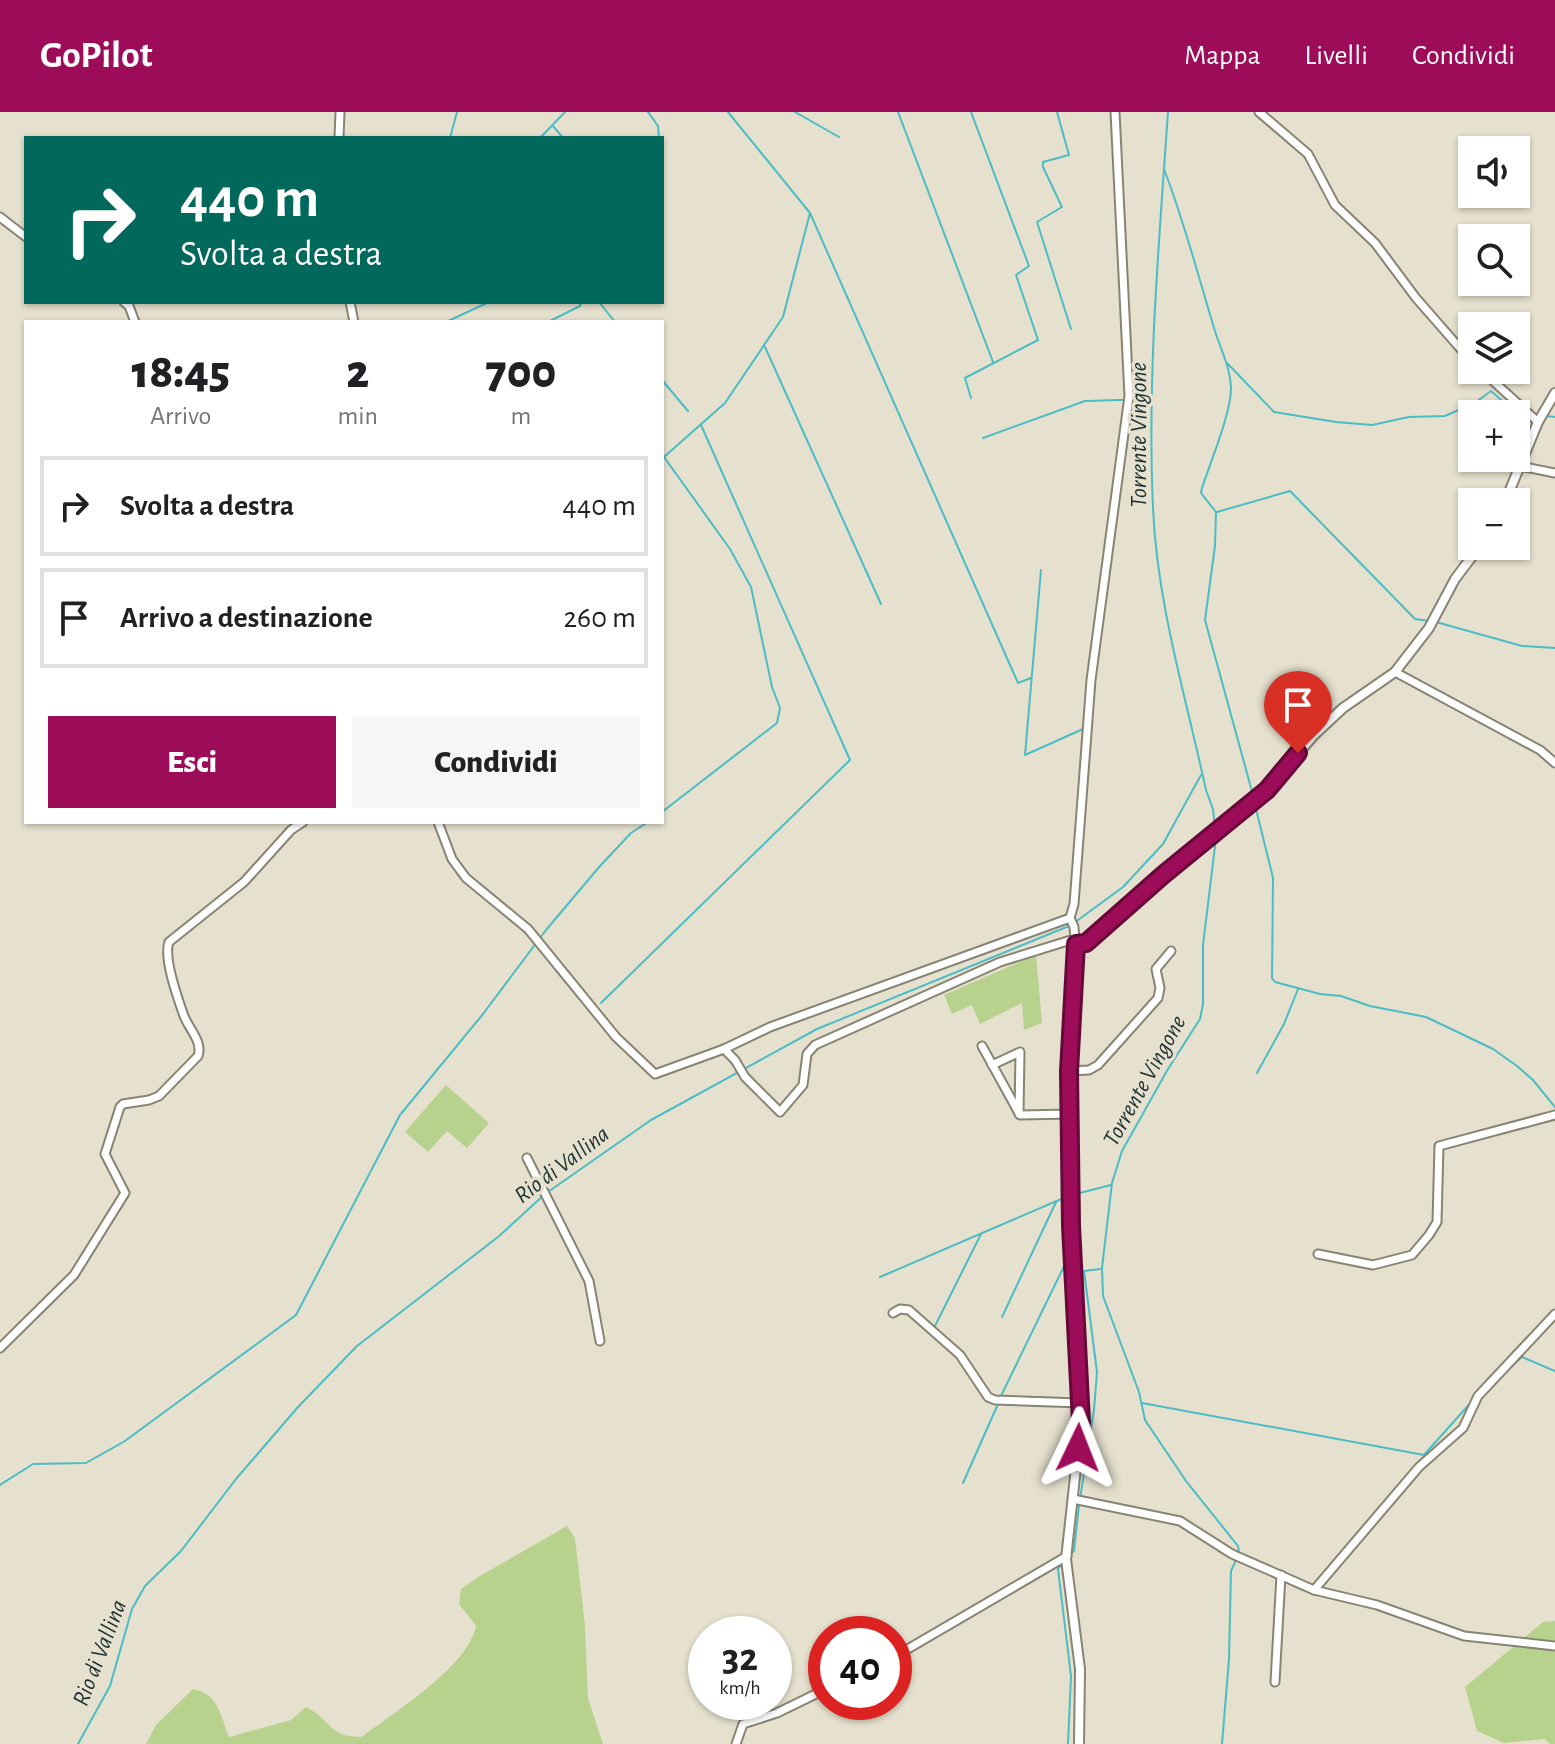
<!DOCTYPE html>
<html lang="it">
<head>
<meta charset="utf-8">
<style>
	body { margin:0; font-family:"Alegreya Sans",sans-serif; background:#f6f6f6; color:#202124; height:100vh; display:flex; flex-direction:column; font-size:30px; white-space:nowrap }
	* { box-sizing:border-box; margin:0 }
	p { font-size:26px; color:#757577 }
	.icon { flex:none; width:44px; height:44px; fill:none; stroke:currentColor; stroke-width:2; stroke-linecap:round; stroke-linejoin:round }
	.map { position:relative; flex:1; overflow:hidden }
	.drawer { position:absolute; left:24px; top:208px; width:640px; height:504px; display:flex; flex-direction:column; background:#fff; border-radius:0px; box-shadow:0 2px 6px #0004 }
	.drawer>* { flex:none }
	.top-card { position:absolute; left:24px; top:24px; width:640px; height:168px; border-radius:0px; box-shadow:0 2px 6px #0004; background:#00695c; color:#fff; overflow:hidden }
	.fabs { position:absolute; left:1458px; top:24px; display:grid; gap:16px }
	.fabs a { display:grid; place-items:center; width:72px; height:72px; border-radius:0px; background:#fff; box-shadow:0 2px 6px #0004; font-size:40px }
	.speed { position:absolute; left:688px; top:1504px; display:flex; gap:16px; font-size:40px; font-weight:700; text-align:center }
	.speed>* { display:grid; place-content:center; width:104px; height:104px; border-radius:50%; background:#fff; box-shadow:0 2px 6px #0004; line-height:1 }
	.speed small { font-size:20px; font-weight:400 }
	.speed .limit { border:12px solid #d22; background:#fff; color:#111 }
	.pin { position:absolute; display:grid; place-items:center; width:68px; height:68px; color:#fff; margin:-82px -34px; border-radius:50% 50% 50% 0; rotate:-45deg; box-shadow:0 0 8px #0007 }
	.pin .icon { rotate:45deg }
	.me { position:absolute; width:88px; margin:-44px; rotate:2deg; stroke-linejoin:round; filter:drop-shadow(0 0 6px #0008) }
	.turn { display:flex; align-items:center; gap:28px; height:168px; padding:0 24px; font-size:36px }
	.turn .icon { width:104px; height:104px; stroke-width:2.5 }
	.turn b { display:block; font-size:56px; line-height:68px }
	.eta { display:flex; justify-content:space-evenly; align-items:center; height:136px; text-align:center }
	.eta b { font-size:48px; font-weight:800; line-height:56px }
	.primary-button { display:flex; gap:16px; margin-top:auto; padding:16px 24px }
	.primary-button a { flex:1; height:92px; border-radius:0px; background:#9d0c58; color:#fff; font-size:32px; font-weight:800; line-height:92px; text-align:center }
	.primary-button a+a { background:#f6f6f6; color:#202124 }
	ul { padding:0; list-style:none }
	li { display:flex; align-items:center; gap:24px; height:100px; margin:0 16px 12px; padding:0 8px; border:4px solid #e0e0e0; border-radius:0px }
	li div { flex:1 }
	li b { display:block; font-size:30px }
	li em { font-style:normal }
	header { display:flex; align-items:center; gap:48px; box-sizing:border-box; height:112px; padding:0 40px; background:#9d0c58; color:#fff }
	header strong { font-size:38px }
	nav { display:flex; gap:44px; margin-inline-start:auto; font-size:28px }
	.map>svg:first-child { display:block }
	.green { fill:#b7d28d }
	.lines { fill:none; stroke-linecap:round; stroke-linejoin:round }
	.stream { stroke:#4cbcc4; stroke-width:2 }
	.minor-casing { stroke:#888473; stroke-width:11 }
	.tertiary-casing { stroke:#888473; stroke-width:12 }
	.minor { stroke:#fff; stroke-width:7 }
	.tertiary { stroke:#fff; stroke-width:8 }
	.route-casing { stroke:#660839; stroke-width:20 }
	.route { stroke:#9d0c58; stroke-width:14 }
	.labels { text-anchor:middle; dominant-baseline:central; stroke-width:7; stroke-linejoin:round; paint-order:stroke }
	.water-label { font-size:24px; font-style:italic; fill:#1b3031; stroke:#e6e1ce }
</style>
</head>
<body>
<header>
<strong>GoPilot</strong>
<nav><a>Mappa</a><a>Livelli</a><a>Condividi</a></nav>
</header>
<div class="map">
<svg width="1555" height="1632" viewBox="0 0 1555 1632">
	<rect width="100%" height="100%" fill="#e6e1ce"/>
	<!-- green -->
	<g class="green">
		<path d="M 1036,843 L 1042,911 L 1024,918 L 1022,891 L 980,912 L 972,893 L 952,902 L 944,883 Z"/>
		<path d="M 446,973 L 489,1011 L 467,1036 L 447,1019 L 428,1040 L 405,1020 Z"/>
		<path d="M 567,1414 L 575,1426 L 585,1513 L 588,1586 L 603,1632 L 146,1632 L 156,1613 L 193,1577 C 218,1581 221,1605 229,1625 L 291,1608 L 306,1595 C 332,1608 328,1625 362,1625 C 394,1600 468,1555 476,1514 L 459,1492 L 461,1477 L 480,1464 Z"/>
		<path d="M 1555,1509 L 1555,1632 L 1550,1632 L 1545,1627 L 1504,1631 L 1477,1619 L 1465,1575 L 1543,1510 Z"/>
	</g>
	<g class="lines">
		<!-- stream -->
		<g class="stream">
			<path d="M 648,0 L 658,14 L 659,26"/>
			<path d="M 728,0 L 810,101 L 1018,571 L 1031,566"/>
			<path d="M 795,0 L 839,25"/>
			<path d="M 898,0 L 993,250"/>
			<path d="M 1057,0 L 1069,43 L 1043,50 L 1043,55 L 1062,95 L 1037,110 L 1071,217"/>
			<path d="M 1168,0 C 1159,131 1147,265 1153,396 C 1157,492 1186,585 1206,678 L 1213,697 L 1215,716"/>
			<path d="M 553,14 L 563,26"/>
			<path d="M 450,26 L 457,0"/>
			<path d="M 540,26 L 565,0"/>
			<path d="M 1164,57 C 1184,109 1198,163 1214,216 C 1220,236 1230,254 1231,275 C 1232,299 1210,351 1202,376 L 1201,381 L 1216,400 L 1215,434 L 1205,508 L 1253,683"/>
			<path d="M 599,190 L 615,210"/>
			<path d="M 446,210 L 489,190"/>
			<path d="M 548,210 L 580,194 L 581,190"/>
			<path d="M 765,235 L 881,492"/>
			<path d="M 1227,251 L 1274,300 L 1336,310 L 1372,313 L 1409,305 L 1445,304 L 1476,290 L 1491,279 L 1517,302 L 1529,305"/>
			<path d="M 662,268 L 688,299"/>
			<path d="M 971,286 L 965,266 L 1038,228 L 1016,163 L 1029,154 L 971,0"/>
			<path d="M 1547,304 L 1555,305"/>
			<path d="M 983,326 L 1085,289 L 1152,287"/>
			<path d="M 1217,400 L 1290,379 L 1415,507 L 1429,509"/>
			<path d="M 1041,458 L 1025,643 L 1083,617"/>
			<path d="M 1436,510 L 1522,534 L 1555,536"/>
			<path d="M 1255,693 L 1273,766 L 1272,866 L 1275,870 L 1320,882 L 1341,884 L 1370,894 L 1426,905 L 1493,937 L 1517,954 L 1533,968 L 1555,995"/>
			<path d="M 662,700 L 777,611 L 780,596 L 772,575 L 751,475 L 730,437 L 664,345 L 725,291 L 783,205 L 810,101"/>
			<path d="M 1216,726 L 1203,833 L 1203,892 L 1200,907 L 1168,957 L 1122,1039 L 1112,1071 L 1102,1156 L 1103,1184 L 1139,1280 L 1145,1308 L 1186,1369 L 1238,1434 L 1239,1441"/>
			<path d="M 1074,811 L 1123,775 L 1163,732 L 1201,663"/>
			<path d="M 601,891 L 850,648 L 701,313"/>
			<path d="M 1257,961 L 1284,912 L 1298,877"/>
			<path d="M 1072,1083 L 1111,1073"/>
			<path d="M 880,1165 L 1066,1085"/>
			<path d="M 1002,1205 L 1056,1090"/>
			<path d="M 935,1214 L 981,1122"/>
			<path d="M 1508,1257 L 1522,1245 L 1555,1259"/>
			<path d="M 1000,1286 L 1069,1144"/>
			<path d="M 1142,1291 L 1424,1343 L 1474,1287"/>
			<path d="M 963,1371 L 998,1292"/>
			<path d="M 0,1373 L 33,1352 L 86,1351 L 125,1329 L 296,1203 L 400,1003 L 483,902 L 546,818 L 600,754 L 631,721 L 648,710"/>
			<path d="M 1080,1387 L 1094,1298 L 1097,1260 L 1084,1159 L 1100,1157"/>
			<path d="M 1069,1444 L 1074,1439 L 1079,1393"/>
			<path d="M 1062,1452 L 1058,1457 L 1071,1564 L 1068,1632"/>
			<path d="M 78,1632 L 110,1574 L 132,1497 L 145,1474 L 181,1439 L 236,1367 L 298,1295 L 357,1234 L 498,1125 L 545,1082 L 651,1008 L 817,917 L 1069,814"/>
			<path d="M 1222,1632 L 1229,1547 L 1231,1459 L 1237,1446"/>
		</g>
		<defs>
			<g id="minor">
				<path d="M 1259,0 L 1308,42 L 1335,93 L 1375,131 L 1416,186 L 1472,250"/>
				<path d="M 339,26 L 340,0"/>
				<path d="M 0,105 L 26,125"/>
				<path d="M 124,190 L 129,194 L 135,210"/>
				<path d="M 350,190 L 354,210"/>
				<path d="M 1481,258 L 1538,310"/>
				<path d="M 1520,354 L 1555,361"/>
				<path d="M 1395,560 L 1540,638 L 1555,651"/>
				<path d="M 438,710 L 452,747 L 466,766 L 528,817 L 616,925 L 655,962 L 724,937 L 770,915 L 1070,806"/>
				<path d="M 1070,806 L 1074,792 L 1091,568 L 1129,284 L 1115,0"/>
				<path d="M 1070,806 L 1074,815 L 1075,830"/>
				<path d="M 982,934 L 1020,1003 L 1071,1002"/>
				<path d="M 724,937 L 735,948 L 745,965 L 780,1000 L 803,973 L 807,942 L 815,933 L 1000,850 L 1074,827"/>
				<path d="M 992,953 L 1020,940 L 1019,1002"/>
				<path d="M 1069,959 L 1089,958 L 1098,953 L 1158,886 L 1160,876 L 1156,857 L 1171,839"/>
				<path d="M 527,1046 L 589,1169 L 600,1229"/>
				<path d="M 1318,1142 L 1373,1153 L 1412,1143 L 1429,1123 L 1437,1110 L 1439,1034 L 1555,1003"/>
				<path d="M 893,1201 L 900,1197 L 909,1198 L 960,1243 L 988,1285 L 995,1288 L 1080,1291"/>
				<path d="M 0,1236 L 74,1163 L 125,1081 L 105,1042 L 120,995 L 123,992 L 149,988 L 159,984 L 198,944 C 203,930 189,917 184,904 C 178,887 163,846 169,830 L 244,770 L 291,718 L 303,710"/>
				<path d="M 1073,1387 L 1180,1409 L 1232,1442 L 1314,1478 L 1377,1493 L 1464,1524 L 1555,1534"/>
				<path d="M 1314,1478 L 1419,1355 L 1463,1316 L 1478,1284 L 1555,1202"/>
				<path d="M 894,1545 L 1067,1444"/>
				<path d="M 1275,1570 L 1281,1463"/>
				<path d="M 736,1632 L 743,1612 L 777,1601 L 826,1577"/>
			</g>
			<g id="tertiary">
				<path d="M 1505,390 L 1538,310 L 1555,281"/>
				<path d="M 1079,1632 L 1080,1557 L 1066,1447 L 1081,1310 L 1071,1114 L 1069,959 L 1076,832 L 1086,831 L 1163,763 L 1267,678 L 1314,623 L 1343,596 L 1395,560 L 1429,516 L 1455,467 L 1480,434"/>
			</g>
		</defs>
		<!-- minor casing -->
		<use href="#minor" class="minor-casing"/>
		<!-- tertiary casing -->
		<use href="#tertiary" class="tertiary-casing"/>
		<!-- minor -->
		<use href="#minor" class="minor"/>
		<!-- tertiary -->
		<use href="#tertiary" class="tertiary"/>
	</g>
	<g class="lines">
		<defs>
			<path id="route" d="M 1078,1336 L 1081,1310 L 1071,1114 L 1069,959 L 1076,832 L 1086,831 L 1163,763 L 1267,678 L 1298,641"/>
		</defs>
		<!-- route casing -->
		<use href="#route" class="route-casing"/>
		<!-- route -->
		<use href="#route" class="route"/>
	</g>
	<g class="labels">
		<!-- water labels -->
		<g class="water-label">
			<text transform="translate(1139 323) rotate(-90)">Torrente Vingone</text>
			<text transform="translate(1145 969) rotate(-61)">Torrente Vingone</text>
			<text transform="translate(562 1053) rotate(-37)">Rio di Vallina</text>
			<text transform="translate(100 1541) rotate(-69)">Rio di Vallina</text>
		</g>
	</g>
</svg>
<div class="fabs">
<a><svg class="icon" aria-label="sound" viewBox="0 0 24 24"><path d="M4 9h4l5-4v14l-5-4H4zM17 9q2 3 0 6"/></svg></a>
<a><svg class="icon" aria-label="search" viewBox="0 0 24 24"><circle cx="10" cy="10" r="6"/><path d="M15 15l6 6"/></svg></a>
<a><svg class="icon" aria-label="layers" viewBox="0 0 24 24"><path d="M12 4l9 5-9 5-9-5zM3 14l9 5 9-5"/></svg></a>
<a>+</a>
<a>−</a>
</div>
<div class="speed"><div>32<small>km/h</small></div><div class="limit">40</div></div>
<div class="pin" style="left:1298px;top:641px;background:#d93025"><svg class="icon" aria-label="arrive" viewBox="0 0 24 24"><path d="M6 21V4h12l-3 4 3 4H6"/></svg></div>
<svg class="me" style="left:1078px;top:1336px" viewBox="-20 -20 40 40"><path d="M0-17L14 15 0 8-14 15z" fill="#9d0c58" stroke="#fff" stroke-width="4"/></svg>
<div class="top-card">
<div class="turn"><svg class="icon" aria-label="right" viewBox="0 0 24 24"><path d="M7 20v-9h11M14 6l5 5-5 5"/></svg><div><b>440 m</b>Svolta a destra</div></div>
</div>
<section class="drawer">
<div class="eta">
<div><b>18:45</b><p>Arrivo</p></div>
<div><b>2</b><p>min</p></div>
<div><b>700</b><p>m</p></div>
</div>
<ul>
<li><svg class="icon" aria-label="right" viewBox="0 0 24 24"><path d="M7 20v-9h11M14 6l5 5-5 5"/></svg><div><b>Svolta a destra</b></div><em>440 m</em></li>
<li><svg class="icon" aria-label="arrive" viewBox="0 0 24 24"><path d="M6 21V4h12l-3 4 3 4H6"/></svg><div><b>Arrivo a destinazione</b></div><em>260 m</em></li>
</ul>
<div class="primary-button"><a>Esci</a><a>Condividi</a></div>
</section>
</div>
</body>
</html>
